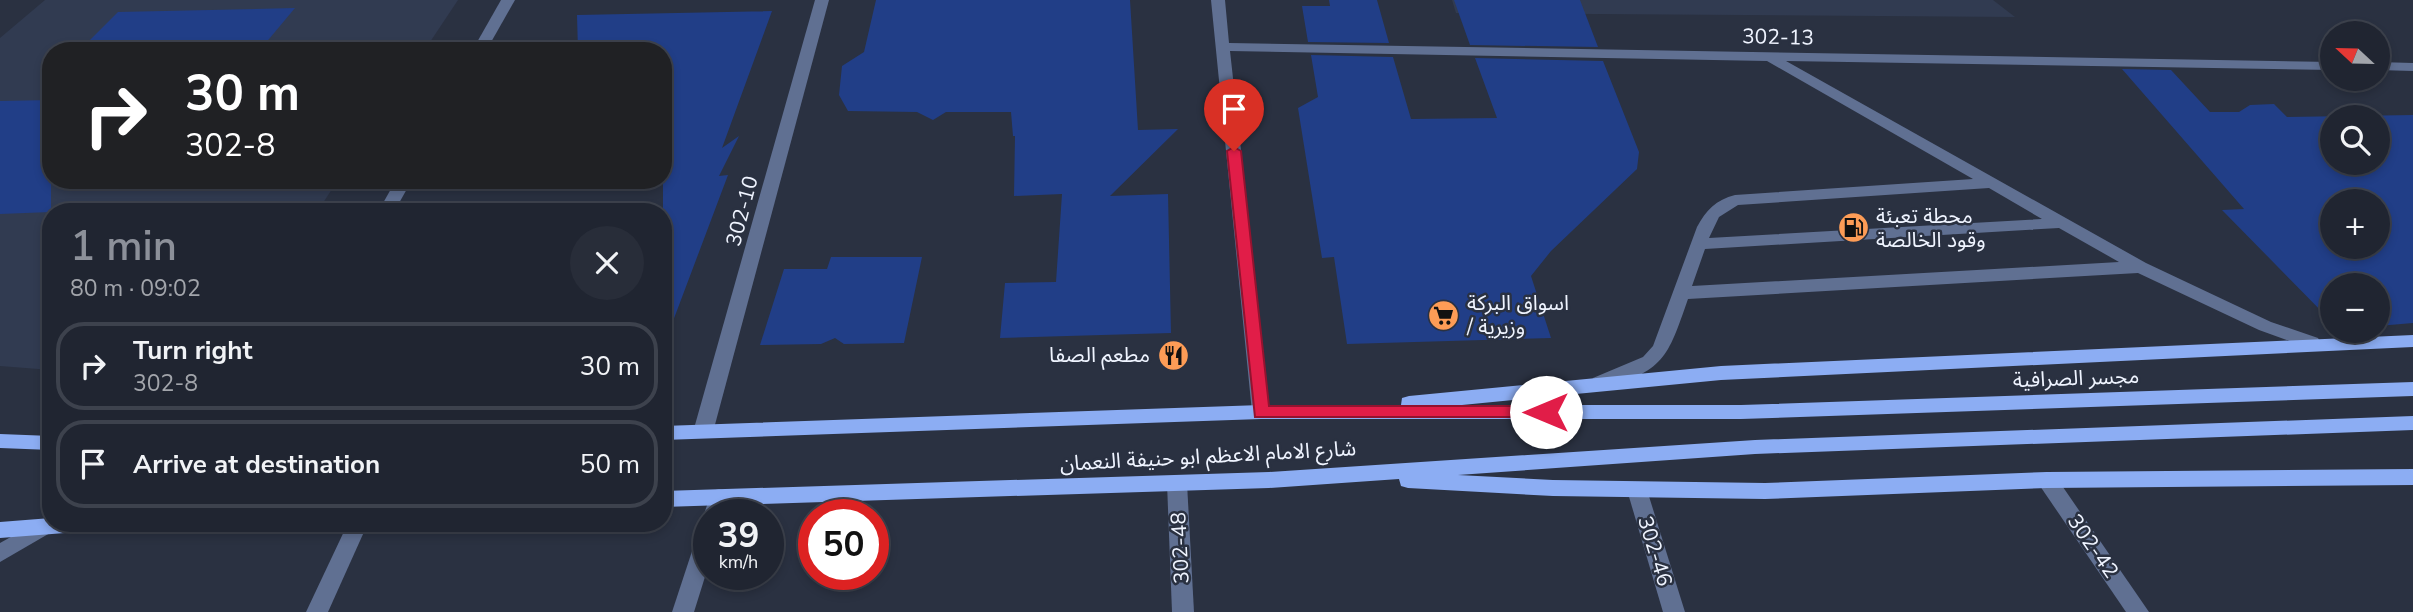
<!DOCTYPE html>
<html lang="en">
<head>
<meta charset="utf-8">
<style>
	body { margin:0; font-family:"Nunito Sans","Noto Sans Arabic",sans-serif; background:#282d39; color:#f1f3f6; height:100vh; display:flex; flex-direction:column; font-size:26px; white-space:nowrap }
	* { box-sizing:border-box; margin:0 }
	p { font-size:23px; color:#a2a5ab }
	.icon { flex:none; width:38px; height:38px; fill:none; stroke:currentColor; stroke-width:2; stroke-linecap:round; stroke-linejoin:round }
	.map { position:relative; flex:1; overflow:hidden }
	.details { position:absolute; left:42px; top:203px; width:630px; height:329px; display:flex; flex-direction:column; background:#202531; border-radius:28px; box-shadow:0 4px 10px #0003,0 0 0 2px #3d424d }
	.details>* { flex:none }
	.hud { position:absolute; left:42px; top:42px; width:630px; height:147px; border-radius:28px; box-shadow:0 4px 10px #0003,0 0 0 2px #3d424d; background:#202124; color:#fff; overflow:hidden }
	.needle { width:46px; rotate:292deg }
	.controls { position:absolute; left:2320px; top:21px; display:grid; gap:14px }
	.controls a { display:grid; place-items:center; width:70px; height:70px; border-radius:50%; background:#202531; box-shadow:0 4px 10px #0003,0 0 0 2px #3d424d; font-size:35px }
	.speed { position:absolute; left:693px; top:499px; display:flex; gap:14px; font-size:35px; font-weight:700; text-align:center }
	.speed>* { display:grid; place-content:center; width:91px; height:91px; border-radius:50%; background:#202531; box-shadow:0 4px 10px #0003,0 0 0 2px #3d424d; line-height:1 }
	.speed small { font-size:18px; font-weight:400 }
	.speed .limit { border:10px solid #d22; background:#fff; color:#111 }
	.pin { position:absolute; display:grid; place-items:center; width:60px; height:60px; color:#fff; margin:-72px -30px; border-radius:50% 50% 50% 0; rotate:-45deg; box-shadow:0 0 7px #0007 }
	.pin .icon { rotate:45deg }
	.me { position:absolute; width:77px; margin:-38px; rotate:270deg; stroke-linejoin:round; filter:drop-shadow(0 0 5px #0008) }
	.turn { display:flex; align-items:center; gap:24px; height:147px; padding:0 28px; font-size:32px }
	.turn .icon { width:91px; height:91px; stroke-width:2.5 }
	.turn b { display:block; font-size:49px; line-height:60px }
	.round { display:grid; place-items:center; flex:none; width:74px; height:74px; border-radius:37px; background:#282d39 }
	.head { display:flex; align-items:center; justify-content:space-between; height:119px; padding:0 28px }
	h1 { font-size:42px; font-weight:600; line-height:52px; color:#8c9099 }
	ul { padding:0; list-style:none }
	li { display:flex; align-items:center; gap:21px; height:88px; margin:0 14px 10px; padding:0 14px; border:4px solid #3d424d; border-radius:28px }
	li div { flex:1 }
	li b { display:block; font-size:26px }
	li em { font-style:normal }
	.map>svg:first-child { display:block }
	.built { fill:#313b51 }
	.building { fill:#213e87; fill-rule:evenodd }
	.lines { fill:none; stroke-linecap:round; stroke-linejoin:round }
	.minor { fill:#607092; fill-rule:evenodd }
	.major { fill:#8cadf3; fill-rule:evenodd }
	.route { fill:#e11d48; stroke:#92132f; stroke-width:2 }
	.labels { text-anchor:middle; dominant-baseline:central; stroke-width:5; stroke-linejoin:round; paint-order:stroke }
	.street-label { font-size:21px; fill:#eff4ff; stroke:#2a3141 }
	.poi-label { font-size:21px; fill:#eff4ff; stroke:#2a3141; text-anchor:start }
</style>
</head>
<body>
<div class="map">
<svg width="2413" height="612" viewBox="0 0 2413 612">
	<rect width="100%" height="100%" fill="#2a3141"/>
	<!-- built -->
	<g class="built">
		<path d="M 45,0 L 458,0 L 424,51 L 51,51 L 51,180 L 338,180 L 317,212 L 51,212 L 51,370 L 0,366 L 0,38 Z"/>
		<path d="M 1452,0 L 1993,0 L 2015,17 L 1456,13 Z"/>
	</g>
	<!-- building -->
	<g class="building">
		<path d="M 876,0 L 1130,0 L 1138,130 L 1178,129 L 1110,196 L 1168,194 L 1171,333 L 1000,338 L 1005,283 L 1056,282 L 1062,194 L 1014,196 L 1015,136 L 1013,136 L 1011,112 L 946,112 L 933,120 L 917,112 L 848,111 L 839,95 L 842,66 L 864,52 Z"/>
		<path d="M 1329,0 L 1377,0 L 1389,43 L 1308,42 L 1302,6 L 1330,6 Z"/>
		<path d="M 1454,0 L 1580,0 L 1598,47 L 1470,45 Z"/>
		<path d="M 295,8 L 259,51 L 79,51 L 118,12 Z"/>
		<path d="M 772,11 L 722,148 L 739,136 L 719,176 L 728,175 L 667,337 L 663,336 L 663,51 L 578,51 L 577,15 Z"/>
		<path d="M 1311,55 L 1393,57 L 1411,119 L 1497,118 L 1475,58 L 1603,61 L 1639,152 L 1637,169 L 1551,251 L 1531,276 L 1551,338 L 1347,344 L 1334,257 L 1322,258 L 1298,108 L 1318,97 Z"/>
		<path d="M 2122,69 L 2171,70 L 2210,112 L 2239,112 L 2250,105 L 2274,104 L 2287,117 L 2413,115 L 2413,323 L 2378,326 L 2378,285 L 2333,285 L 2333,323 L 2222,210 L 2244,209 ZM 2333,117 L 2378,117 L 2378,163 L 2333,163 ZM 2333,201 L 2378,201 L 2378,247 L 2333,247 Z"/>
		<path d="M 51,100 L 51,212 L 0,214 L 0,101 Z"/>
		<path d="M 831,257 L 922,257 L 904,343 L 844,344 L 835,338 L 821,344 L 760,345 L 784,269 L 827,269 Z"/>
	</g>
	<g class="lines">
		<!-- minor -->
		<g class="minor">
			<path d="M 501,0 L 515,0 L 486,51 L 472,51 Z"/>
			<path d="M 815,0 L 829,0 L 713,432 L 710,437 L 696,437 L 693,432 Z"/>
			<path d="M 1211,0 L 1225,0 L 1229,43 L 2333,62 L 2333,70 L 1786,61 L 2146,263 L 2271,322 L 2318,338 L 2321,343 L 2312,349 L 2259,330 L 2138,273 L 1688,299 C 1667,359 1665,370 1600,390 L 1593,388 L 1591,383 L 1593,378 L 1643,357 L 1653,346 L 1697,227 C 1706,210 1716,200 1735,195 L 1973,179 L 1767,61 L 1230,51 L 1270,412 L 1268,417 L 1254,417 L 1252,412 ZM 1989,188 L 2042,219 L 1709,238 L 1719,217 L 1738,205 ZM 2059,228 L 2119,262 L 1692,286 L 1705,249 Z"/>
			<path d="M 2378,62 L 2413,63 L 2413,71 L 2378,70 Z"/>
			<path d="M 396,180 L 412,180 L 394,212 L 378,212 Z"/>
			<path d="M 2047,472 L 2054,474 L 2149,612 L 2126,612 L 2040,486 L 2037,480 L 2040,474 Z"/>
			<path d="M 1177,475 L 1184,477 L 1187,483 L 1194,612 L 1172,612 L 1167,483 L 1170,477 Z"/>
			<path d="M 1637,482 L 1644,484 L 1647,490 L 1685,612 L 1663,612 L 1627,490 L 1630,484 Z"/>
			<path d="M 719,489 L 726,491 L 729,497 L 724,514 L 709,514 L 707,520 L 704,514 L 712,491 Z"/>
			<path d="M 43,519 L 50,521 L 53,527 L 50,533 L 0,562 L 0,543 Z"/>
			<path d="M 709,522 L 709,564 L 694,612 L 672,612 L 699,530 L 702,524 Z"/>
			<path d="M 348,523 L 368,523 L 328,612 L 306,612 Z"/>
		</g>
		<!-- major -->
		<g class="major">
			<path d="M 2413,335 L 2413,347 L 1721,380 L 1462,405 L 1741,405 L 2413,382 L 2413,396 L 1741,419 L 1261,419 L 663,440 L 663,426 L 1261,405 L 1401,405 L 1402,398 L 1409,396 L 1721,366 Z"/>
			<path d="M 2413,416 L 2413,430 L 1755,454 L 1458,475 L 1553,480 L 1765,483 L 2047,472 L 2413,469 L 2413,485 L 2047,488 L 1765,499 L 1553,496 L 1408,488 L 1401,486 L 1399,479 L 1269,488 L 663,507 L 663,491 L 1269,472 L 1755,440 Z"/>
			<path d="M 0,434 L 51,436 L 51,450 L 0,448 Z"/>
			<path d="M 51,518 L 51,523 L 101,523 L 98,529 L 91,531 L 0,538 L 0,522 Z"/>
		</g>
	</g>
	<!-- route -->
	<path class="route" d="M 1234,147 L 1241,151 L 1269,406 L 1546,406 L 1554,412 L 1552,417 L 1255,417 L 1227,151 Z"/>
	<!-- icons -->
	<defs>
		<symbol id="fuel-disc" viewBox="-11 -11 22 22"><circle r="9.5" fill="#fd9c56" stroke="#2a3141"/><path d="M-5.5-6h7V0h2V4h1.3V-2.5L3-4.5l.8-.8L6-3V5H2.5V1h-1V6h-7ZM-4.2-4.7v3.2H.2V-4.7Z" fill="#111"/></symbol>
		<symbol id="supermarket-disc" viewBox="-11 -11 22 22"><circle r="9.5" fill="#fd9c56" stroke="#2a3141"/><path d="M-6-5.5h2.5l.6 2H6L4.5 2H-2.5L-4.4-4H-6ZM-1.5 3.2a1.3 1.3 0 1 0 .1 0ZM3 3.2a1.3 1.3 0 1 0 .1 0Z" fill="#111"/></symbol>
		<symbol id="restaurant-disc" viewBox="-11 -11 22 22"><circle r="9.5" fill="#fd9c56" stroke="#2a3141"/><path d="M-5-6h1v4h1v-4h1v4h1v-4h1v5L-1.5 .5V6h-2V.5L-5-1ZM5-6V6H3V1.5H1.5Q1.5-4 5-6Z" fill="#111"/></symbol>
	</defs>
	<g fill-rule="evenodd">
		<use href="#fuel-disc" x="1836" y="210" width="35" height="35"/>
		<use href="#supermarket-disc" x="1426" y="298" width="35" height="35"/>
		<use href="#restaurant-disc" x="1156" y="338" width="35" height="35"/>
	</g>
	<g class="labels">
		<!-- street labels -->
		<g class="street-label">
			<text transform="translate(1778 37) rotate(1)">302-13</text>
			<text transform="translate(742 211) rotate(-75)">302-10</text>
			<text transform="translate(2076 378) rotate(-2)">مجسر الصرافية</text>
			<text transform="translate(1208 456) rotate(-3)">شارع الامام الاعظم ابو حنيفة النعمان</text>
			<text transform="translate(2093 546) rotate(55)">302-42</text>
			<text transform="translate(1180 548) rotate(-93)">302-48</text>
			<text transform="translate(1655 551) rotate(73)">302-46</text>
		</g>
		<!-- poi labels -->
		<g class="poi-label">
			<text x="1876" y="216">محطة تعبئة<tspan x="1876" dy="24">وقود الخالصة</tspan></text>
			<text x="1467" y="303">اسواق البركة<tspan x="1467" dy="24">/ وزيرية</tspan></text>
			<text x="1150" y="355" text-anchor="end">مطعم الصفا</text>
		</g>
	</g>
</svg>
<div class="controls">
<a><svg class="needle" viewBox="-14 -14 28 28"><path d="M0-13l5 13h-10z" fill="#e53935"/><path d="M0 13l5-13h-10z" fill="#a2a5ab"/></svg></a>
<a><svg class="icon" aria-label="search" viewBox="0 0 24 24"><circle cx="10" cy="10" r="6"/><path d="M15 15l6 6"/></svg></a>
<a>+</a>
<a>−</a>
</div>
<div class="speed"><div>39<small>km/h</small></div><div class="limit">50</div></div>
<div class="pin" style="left:1234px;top:151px;background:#d93025"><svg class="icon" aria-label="arrive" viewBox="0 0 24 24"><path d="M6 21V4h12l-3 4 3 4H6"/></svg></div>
<svg class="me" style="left:1546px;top:412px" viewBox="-20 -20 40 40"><circle r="19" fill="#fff"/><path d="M0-13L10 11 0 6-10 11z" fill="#e11d48"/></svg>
<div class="hud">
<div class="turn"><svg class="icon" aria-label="right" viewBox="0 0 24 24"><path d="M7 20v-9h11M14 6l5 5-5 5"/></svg><div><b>30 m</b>302-8</div></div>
</div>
<section class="details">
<div class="head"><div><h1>1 min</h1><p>80 m · 09:02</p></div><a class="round"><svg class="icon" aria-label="close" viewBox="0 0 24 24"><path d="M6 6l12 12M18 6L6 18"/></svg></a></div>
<ul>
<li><svg class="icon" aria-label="right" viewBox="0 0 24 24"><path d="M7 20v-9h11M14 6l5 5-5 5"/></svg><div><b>Turn right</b><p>302-8</p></div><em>30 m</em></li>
<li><svg class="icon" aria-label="arrive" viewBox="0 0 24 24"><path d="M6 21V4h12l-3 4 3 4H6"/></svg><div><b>Arrive at destination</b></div><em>50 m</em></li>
</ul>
</section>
</div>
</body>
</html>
